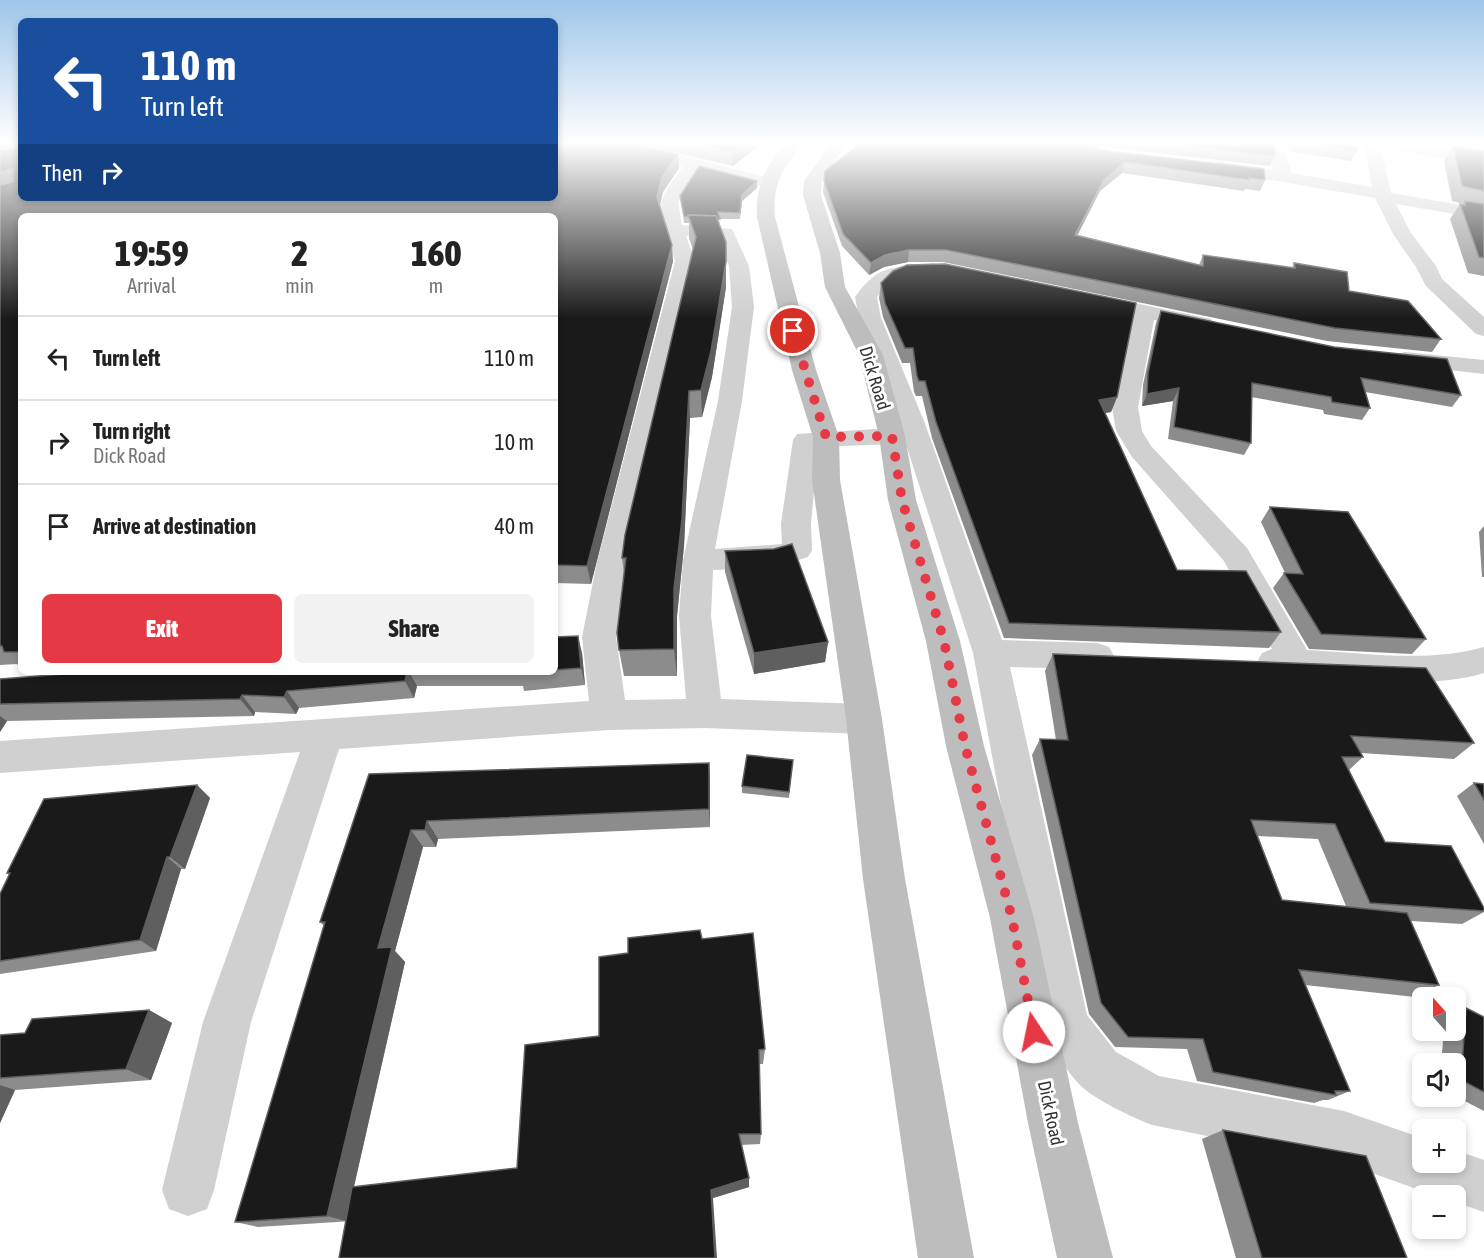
<!DOCTYPE html>
<html lang="en">
<head>
<meta charset="utf-8">
<style>
	body { margin:0; font-family:"Asap Condensed",sans-serif; background:#f2f2f2; color:#222; height:100vh; display:flex; flex-direction:column; font-size:22px; white-space:nowrap }
	* { box-sizing:border-box; margin:0 }
	p { font-size:20px; color:#767676 }
	.icon { flex:none; width:33px; height:33px; fill:none; stroke:currentColor; stroke-width:2; stroke-linecap:round; stroke-linejoin:round }
	.map { position:relative; flex:1; overflow:hidden }
	.drawer { position:absolute; left:18px; top:213px; width:540px; height:462px; display:flex; flex-direction:column; background:#fff; border-radius:9px; box-shadow:0 3px 9px #0003 }
	.drawer>* { flex:none }
	.banner { position:absolute; left:18px; top:18px; width:540px; height:183px; border-radius:9px; box-shadow:0 3px 9px #0003; background:#1a4fa0; color:#fff; overflow:hidden }
	.needle { width:39px; rotate:339deg }
	.buttons { position:absolute; left:1412px; top:987px; display:grid; gap:12px }
	.buttons a { display:grid; place-items:center; width:54px; height:54px; border-radius:9px; background:#fff; box-shadow:0 3px 9px #0003; font-size:30px }
	.pin { position:absolute; display:grid; place-items:center; width:51px; height:51px; color:#fff; margin:-26px; border:3px solid #fff; border-radius:50%; box-shadow:0 2px 6px #0007 }
	.me { position:absolute; width:66px; margin:-33px; rotate:349deg; stroke-linejoin:round; filter:drop-shadow(0 0 4px #0008) }
	.turn { display:flex; align-items:center; gap:21px; height:126px; padding:0 24px; font-size:27px }
	.turn .icon { width:78px; height:78px; stroke-width:2.5 }
	.turn b { display:block; font-size:42px; line-height:51px }
	.then { display:flex; align-items:center; height:57px; padding:0 24px; background:#0003; gap:12px; font-size:22px }
	.eta { display:flex; justify-content:space-evenly; align-items:center; height:102px; text-align:center }
	.eta b { font-size:36px; font-weight:800; line-height:42px }
	.action { display:flex; gap:12px; margin-top:auto; padding:12px 24px }
	.action a { flex:1; height:69px; border-radius:9px; background:#e63946; color:#fff; font-size:24px; font-weight:800; line-height:69px; text-align:center }
	.action a+a { background:#f2f2f2; color:#222 }
	ul { padding:0; list-style:none }
	li { display:flex; align-items:center; gap:18px; height:84px; padding:0 24px; border-top:2px solid #e0e0e0 }
	li div { flex:1 }
	li b { display:block; font-size:22px }
	li em { font-style:normal }
	.map>svg:first-child { display:block }
	.lines { fill:none; stroke-linecap:round; stroke-linejoin:round }
	.street { fill:#d0d0d0; fill-rule:evenodd }
	.secondary { fill:#bdbdbd; fill-rule:evenodd }
	.wall { fill:#8c8c8c; fill-rule:evenodd }
	.shaded-wall { fill:#5f5f5f }
	.building { fill:#1a1a1a; stroke:#5f5f5f; stroke-width:1.5 }
	.route { stroke:#e63946; stroke-width:10; stroke-dasharray:0 18 }
	.labels { text-anchor:middle; dominant-baseline:central; stroke-width:6; stroke-linejoin:round; paint-order:stroke }
	.street-label { font-size:18px; fill:#333; stroke:#fff }
</style>
</head>
<body>
<div class="map">
<svg width="1484" height="1258" viewBox="0 0 1484 1258">
	<rect width="100%" height="100%" fill="#fff"/>
	<g class="lines">
		<!-- street -->
		<g class="street">
			<path d="M 578,142 C 644,142 710,163 773,179 L 776,183 L 767,188 L 698,170 L 678,202 L 682,225 L 732,229 L 749,266 L 754,307 L 742,401 L 715,549 L 782,544 L 781,524 L 793,440 L 797,434 L 892,428 L 901,431 L 859,318 L 855,297 C 879,263 894,268 933,263 L 940,265 L 943,269 L 940,273 C 913,280 894,271 877,297 L 881,318 L 924,421 L 1002,640 L 1097,643 L 1109,647 L 1114,656 L 1109,665 L 1097,669 L 1010,667 L 1087,1015 L 1116,1052 L 1159,1076 L 1344,1111 L 1422,1138 L 1422,1162 L 1455,1162 L 1455,1150 L 1484,1160 L 1484,1212 L 1455,1202 L 1455,1196 L 1436,1196 L 1344,1163 L 1152,1125 C 1132,1117 1097,1101 1081,1086 C 1065,1070 1051,1046 1042,1026 L 973,653 L 904,438 L 892,444 L 818,447 L 811,524 L 812,550 L 808,557 L 773,568 L 713,570 L 711,616 L 721,699 L 864,704 L 877,708 L 882,719 L 877,730 L 864,734 L 705,728 L 609,730 L 339,749 L 251,1022 L 214,1190 L 207,1209 L 188,1216 L 169,1209 L 162,1190 L 203,1022 L 300,752 L 0,773 L 0,741 L 589,701 L 582,637 L 597,562 L 675,261 C 661,212 648,211 683,167 L 586,147 ZM 686,236 L 718,238 L 729,266 L 732,307 L 718,401 L 683,560 L 679,616 L 686,699 L 625,700 L 616,637 L 627,562 L 695,261 Z"/>
			<path d="M 1271,142 L 1287,142 L 1286,155 L 1291,173 L 1372,187 L 1364,142 L 1404,142 L 1484,155 L 1484,165 L 1381,148 L 1391,193 L 1484,209 L 1484,219 L 1396,204 L 1411,233 L 1436,266 L 1442,279 L 1484,317 L 1484,336 L 1476,334 L 1426,286 L 1416,267 L 1393,234 L 1375,198 L 1219,171 L 1211,166 L 1219,161 L 1273,170 L 1270,155 Z"/>
			<path d="M 1092,294 L 1211,319 L 1214,324 L 1211,329 L 1203,331 L 1154,320 L 1138,407 L 1142,431 L 1151,446 L 1247,548 L 1307,650 C 1365,653 1428,663 1484,647 L 1484,673 C 1426,691 1336,678 1274,675 L 1262,671 L 1257,662 L 1262,653 L 1272,649 L 1224,561 L 1132,457 L 1116,431 L 1112,407 L 1133,315 L 1084,305 L 1081,300 L 1084,295 Z"/>
			<path d="M 1405,352 L 1484,360 L 1484,374 L 1397,364 L 1393,359 L 1397,354 Z"/>
		</g>
		<!-- secondary -->
		<g class="secondary">
			<path d="M 787,142 L 804,142 C 784,169 772,181 775,217 L 816,370 L 839,437 L 840,480 L 882,719 L 905,879 L 974,1258 L 918,1258 L 863,879 L 846,719 L 812,480 L 813,437 L 792,370 L 757,217 C 755,188 766,163 787,142 Z"/>
			<path d="M 832,142 L 848,142 L 822,181 L 821,195 L 840,253 L 845,287 L 883,355 L 905,436 L 916,500 L 960,641 L 984,746 L 1034,918 L 1078,1123 L 1113,1258 L 1057,1258 L 1028,1123 L 990,918 L 946,746 L 926,641 L 888,500 L 879,436 L 859,355 L 825,287 L 820,253 L 803,195 L 804,181 Z"/>
		</g>
	</g>
	<!-- wall -->
	<g class="wall">
		<path d="M 0,142 L 764,142 L 733,166 L 652,147 L 631,144 L 679,168 L 663,192 L 660,206 L 673,261 L 591,584 L 555,583 L 555,216 L 21,216 L 21,668 L 17,664 L 0,665 Z"/>
		<path d="M 1085,142 L 1274,142 L 1275,156 L 1270,166 L 1105,147 Z"/>
		<path d="M 1287,142 L 1357,142 L 1357,151 L 1351,161 L 1289,151 Z"/>
		<path d="M 1453,146 L 1484,151 L 1484,276 L 1468,273 L 1450,219 L 1460,204 L 1463,204 L 1452,201 L 1444,161 Z"/>
		<path d="M 1108,151 L 1265,180 L 1260,191 L 1245,189 L 1244,191 L 1122,173 L 1100,191 L 1077,235 L 1199,265 L 1203,255 L 1292,268 L 1294,263 L 1441,339 L 1432,352 L 1327,341 L 943,262 L 908,262 L 884,267 L 869,275 L 842,246 L 823,192 L 825,171 Z"/>
		<path d="M 757,181 L 757,188 L 742,201 L 740,219 L 719,219 L 720,226 L 726,242 L 726,287 L 712,377 L 702,417 L 690,418 L 684,546 L 677,616 L 677,676 L 624,676 L 619,650 L 624,574 L 622,558 L 693,250 L 689,238 L 689,223 L 684,223 L 680,196 Z"/>
		<path d="M 881,283 L 1117,397 L 1111,412 L 1105,413 L 1177,570 L 1281,632 L 1269,648 L 1004,638 L 932,438 L 922,396 L 916,396 L 914,392 L 910,363 L 902,363 L 883,317 L 879,298 Z"/>
		<path d="M 1161,311 L 1461,395 L 1452,407 L 1365,392 L 1370,408 L 1362,420 L 1324,414 L 1323,410 L 1251,397 L 1251,443 L 1244,455 L 1168,439 L 1173,401 L 1142,406 L 1143,385 L 1156,323 Z"/>
		<path d="M 1270,507 L 1426,639 L 1412,654 L 1309,649 L 1273,588 L 1284,573 L 1285,573 L 1261,522 Z"/>
		<path d="M 1484,526 L 1484,577 L 1482,577 L 1479,532 Z"/>
		<path d="M 725,551 L 828,642 L 825,662 L 754,674 L 725,572 Z"/>
		<path d="M 555,637 L 582,653 L 585,685 L 524,691 L 523,686 L 417,686 L 414,698 L 299,708 L 296,714 L 255,712 L 254,716 L 7,721 L 0,732 L 0,679 L 90,672 L 555,672 Z"/>
		<path d="M 1053,654 L 1474,743 L 1454,759 L 1361,753 L 1363,757 L 1349,770 L 1385,842 L 1484,908 L 1484,912 L 1462,924 L 1411,921 L 1439,985 L 1415,997 L 1305,985 L 1350,1091 L 1328,1100 L 1323,1100 L 1314,1103 L 1197,1081 L 1187,1049 L 1115,1047 L 1089,1014 L 1032,755 L 1040,739 L 1056,740 L 1045,671 ZM 1258,836 L 1318,839 L 1346,906 L 1282,900 Z"/>
		<path d="M 793,760 L 789,798 L 742,793 L 742,786 Z"/>
		<path d="M 709,763 L 710,782 L 710,827 L 438,839 L 436,847 L 423,847 L 395,951 L 405,962 L 354,1187 L 517,1168 L 599,1036 L 628,953 L 702,939 L 765,1049 L 763,1064 L 759,1064 L 761,1134 L 760,1144 L 741,1145 L 749,1187 L 713,1198 L 258,1227 L 235,1222 L 324,926 L 320,922 L 369,774 Z"/>
		<path d="M 1474,783 L 1484,784 L 1484,844 L 1457,796 Z"/>
		<path d="M 197,785 L 210,798 L 185,869 L 181,869 L 156,951 L 0,974 L 0,894 L 9,875 L 7,873 Z"/>
		<path d="M 1466,1008 L 1484,1017 L 1484,1111 L 1455,1096 L 1455,1064 L 1441,1064 L 1444,1030 L 1455,1030 L 1455,1013 Z"/>
		<path d="M 149,1010 L 172,1023 L 151,1080 L 15,1090 L 0,1123 L 0,1035 L 25,1033 Z"/>
		<path d="M 1223,1130 L 1407,1258 L 1236,1258 L 1202,1139 Z"/>
	</g>
	<!-- shaded-wall -->
	<g class="shaded-wall">
		<path d="M 0,142 L 18,142 L 21,147 L 0,154 Z"/>
		<path d="M 745,142 L 764,142 L 733,166 L 732,152 Z"/>
		<path d="M 678,154 L 679,168 L 663,192 L 658,212 L 657,197 L 662,177 Z"/>
		<path d="M 1125,162 L 1122,173 L 1100,191 L 1072,246 L 1075,235 L 1104,180 Z"/>
		<path d="M 13,169 L 21,182 L 0,189 L 0,172 Z"/>
		<path d="M 757,181 L 757,188 L 742,201 L 740,219 L 742,195 Z"/>
		<path d="M 726,242 L 726,287 L 712,377 L 702,417 L 701,390 Z"/>
		<path d="M 672,245 L 673,261 L 591,584 L 587,566 Z"/>
		<path d="M 909,250 L 908,262 L 884,267 L 869,275 L 871,263 L 885,255 Z"/>
		<path d="M 1179,388 L 1173,401 L 1142,406 L 1147,394 Z"/>
		<path d="M 689,391 L 690,418 L 684,546 L 677,616 L 677,676 L 674,649 L 674,589 Z"/>
		<path d="M 1117,397 L 1111,412 L 1094,415 L 1099,400 Z"/>
		<path d="M 578,636 L 582,653 L 585,685 L 581,668 Z"/>
		<path d="M 828,642 L 825,662 L 754,674 L 754,653 Z"/>
		<path d="M 407,672 L 409,672 L 417,686 L 414,698 L 405,681 Z"/>
		<path d="M 287,691 L 299,708 L 296,714 L 284,697 Z"/>
		<path d="M 242,695 L 255,712 L 254,716 L 240,699 Z"/>
		<path d="M 0,716 L 7,721 L 0,732 Z"/>
		<path d="M 709,763 L 710,782 L 710,827 L 709,809 Z"/>
		<path d="M 197,785 L 210,798 L 185,869 L 170,857 Z"/>
		<path d="M 427,821 L 438,839 L 436,847 L 425,830 Z"/>
		<path d="M 411,830 L 423,847 L 395,951 L 405,962 L 346,1221 L 327,1216 L 378,948 Z"/>
		<path d="M 167,857 L 181,869 L 156,951 L 140,940 Z"/>
		<path d="M 149,1010 L 172,1023 L 151,1080 L 126,1069 Z"/>
		<path d="M 0,1085 L 15,1090 L 0,1123 Z"/>
		<path d="M 749,1178 L 749,1187 L 713,1198 L 717,1258 L 715,1258 L 711,1190 Z"/>
	</g>
	<!-- building -->
	<g class="building">
		<path d="M 14,142 L 21,142 L 21,198 L 555,198 L 555,142 L 620,142 L 678,154 L 662,177 L 657,197 L 672,245 L 587,566 L 555,565 L 555,216 L 21,216 L 21,652 L 4,652 L 2,646 L 0,646 L 0,185 L 13,182 L 13,169 L 0,172 L 0,150 L 14,148 Z"/>
		<path d="M 691,142 L 745,142 L 732,152 Z"/>
		<path d="M 862,142 L 1073,142 L 1108,151 L 1264,169 L 1265,180 L 1249,178 L 1249,180 L 1125,162 L 1104,180 L 1075,235 L 1203,266 L 1203,255 L 1295,268 L 1294,263 L 1347,272 L 1349,291 L 1408,301 L 1441,339 L 1335,328 L 946,250 L 909,250 L 885,255 L 871,263 L 843,234 L 824,181 L 825,171 Z"/>
		<path d="M 1158,142 L 1274,142 L 1275,156 Z"/>
		<path d="M 1302,142 L 1357,142 L 1357,151 Z"/>
		<path d="M 1453,146 L 1484,151 L 1484,191 L 1462,186 Z"/>
		<path d="M 699,166 L 757,181 L 742,195 L 740,213 L 718,212 L 720,219 L 717,219 L 716,216 L 688,215 L 688,217 L 684,216 L 680,196 Z"/>
		<path d="M 1465,201 L 1484,204 L 1484,258 L 1479,257 L 1460,204 L 1465,205 Z"/>
		<path d="M 688,215 L 716,216 L 726,242 L 726,262 L 711,351 L 701,390 L 689,391 L 682,519 L 674,589 L 674,649 L 619,650 L 617,633 L 626,558 L 622,558 L 625,535 L 696,237 Z"/>
		<path d="M 945,264 L 1136,303 L 1117,397 L 1099,400 L 1177,570 L 1246,571 L 1281,632 L 1009,623 L 936,422 L 925,381 L 919,381 L 917,376 L 913,348 L 905,348 L 885,303 L 881,283 L 893,271 L 907,265 Z"/>
		<path d="M 1161,311 L 1334,347 L 1447,359 L 1461,395 L 1361,378 L 1370,408 L 1332,402 L 1331,397 L 1252,383 L 1251,443 L 1174,427 L 1179,388 L 1147,394 L 1148,373 Z"/>
		<path d="M 1270,507 L 1348,512 L 1426,639 L 1321,634 L 1284,573 L 1303,574 Z"/>
		<path d="M 792,544 L 828,642 L 754,653 L 725,551 L 774,549 Z"/>
		<path d="M 578,636 L 581,668 L 555,670 L 555,637 Z"/>
		<path d="M 1053,654 L 1426,668 L 1474,743 L 1351,736 L 1363,757 L 1342,757 L 1385,842 L 1451,846 L 1484,908 L 1484,911 L 1370,903 L 1335,824 L 1251,820 L 1282,900 L 1407,913 L 1439,985 L 1299,970 L 1350,1091 L 1335,1091 L 1336,1095 L 1213,1072 L 1203,1039 L 1128,1037 L 1101,1003 L 1040,739 L 1068,740 Z"/>
		<path d="M 90,672 L 407,672 L 405,681 L 287,691 L 284,697 L 242,695 L 240,699 L 0,704 L 0,679 Z"/>
		<path d="M 519,672 L 538,672 L 519,674 Z"/>
		<path d="M 747,755 L 793,760 L 789,792 L 742,786 Z"/>
		<path d="M 709,763 L 709,809 L 427,821 L 425,830 L 411,830 L 378,948 L 392,947 L 327,1216 L 235,1222 L 325,922 L 320,922 L 369,774 Z"/>
		<path d="M 1474,783 L 1484,784 L 1484,800 Z"/>
		<path d="M 197,785 L 170,857 L 167,857 L 140,940 L 0,961 L 0,894 L 10,873 L 7,873 L 44,799 Z"/>
		<path d="M 700,930 L 702,939 L 753,933 L 765,1049 L 759,1050 L 761,1134 L 739,1134 L 749,1178 L 711,1190 L 715,1258 L 339,1258 L 352,1187 L 517,1168 L 525,1045 L 599,1036 L 599,957 L 628,953 L 628,938 Z"/>
		<path d="M 1466,1008 L 1484,1017 L 1484,1092 L 1461,1080 Z"/>
		<path d="M 149,1010 L 126,1069 L 0,1078 L 0,1035 L 25,1033 L 32,1019 Z"/>
		<path d="M 1223,1130 L 1366,1156 L 1407,1258 L 1262,1258 Z"/>
	</g>
	<!-- sky -->
	<linearGradient id="sky" x2="0" y2="1"><stop stop-color="#9ec6ea"/><stop offset="0.45" stop-color="#fff"/><stop offset="1" stop-color="#fff" stop-opacity="0"/></linearGradient>
	<rect width="1484" height="318" fill="url(#sky)"/>
	<g class="lines">
		<!-- route -->
		<path class="route" d="M 793,331 L 826,437 L 892,436 L 902,500 L 944,641 L 965,746 L 1012,918 L 1034,1032"/>
	</g>
	<g class="labels">
		<!-- street labels -->
		<g class="street-label">
			<text transform="translate(875 378) rotate(73)">Dick Road</text>
			<text transform="translate(1051 1113) rotate(78)">Dick Road</text>
		</g>
	</g>
</svg>
<div class="buttons">
<a><svg class="needle" viewBox="-14 -14 28 28"><path d="M0-13l5 13h-10z" fill="#e53935"/><path d="M0 13l5-13h-10z" fill="#767676"/></svg></a>
<a><svg class="icon" aria-label="sound" viewBox="0 0 24 24"><path d="M4 9h4l5-4v14l-5-4H4zM17 9q2 3 0 6"/></svg></a>
<a>+</a>
<a>−</a>
</div>
<div class="pin" style="left:793px;top:331px;background:#d93025"><svg class="icon" aria-label="arrive" viewBox="0 0 24 24"><path d="M6 21V4h12l-3 4 3 4H6"/></svg></div>
<svg class="me" style="left:1034px;top:1032px" viewBox="-20 -20 40 40"><circle r="19" fill="#fff"/><path d="M0-13L10 11 0 6-10 11z" fill="#e63946"/></svg>
<div class="banner">
<div class="turn"><svg class="icon" aria-label="left" viewBox="0 0 24 24"><path d="M17 20v-9H6M10 6l-5 5 5 5"/></svg><div><b>110 m</b>Turn left</div></div>
<div class="then">Then<svg class="icon" aria-label="right" viewBox="0 0 24 24"><path d="M7 20v-9h11M14 6l5 5-5 5"/></svg></div>
</div>
<section class="drawer">
<div class="eta">
<div><b>19:59</b><p>Arrival</p></div>
<div><b>2</b><p>min</p></div>
<div><b>160</b><p>m</p></div>
</div>
<ul>
<li><svg class="icon" aria-label="left" viewBox="0 0 24 24"><path d="M17 20v-9H6M10 6l-5 5 5 5"/></svg><div><b>Turn left</b></div><em>110 m</em></li>
<li><svg class="icon" aria-label="right" viewBox="0 0 24 24"><path d="M7 20v-9h11M14 6l5 5-5 5"/></svg><div><b>Turn right</b><p>Dick Road</p></div><em>10 m</em></li>
<li><svg class="icon" aria-label="arrive" viewBox="0 0 24 24"><path d="M6 21V4h12l-3 4 3 4H6"/></svg><div><b>Arrive at destination</b></div><em>40 m</em></li>
</ul>
<div class="action"><a>Exit</a><a>Share</a></div>
</section>
</div>
</body>
</html>
